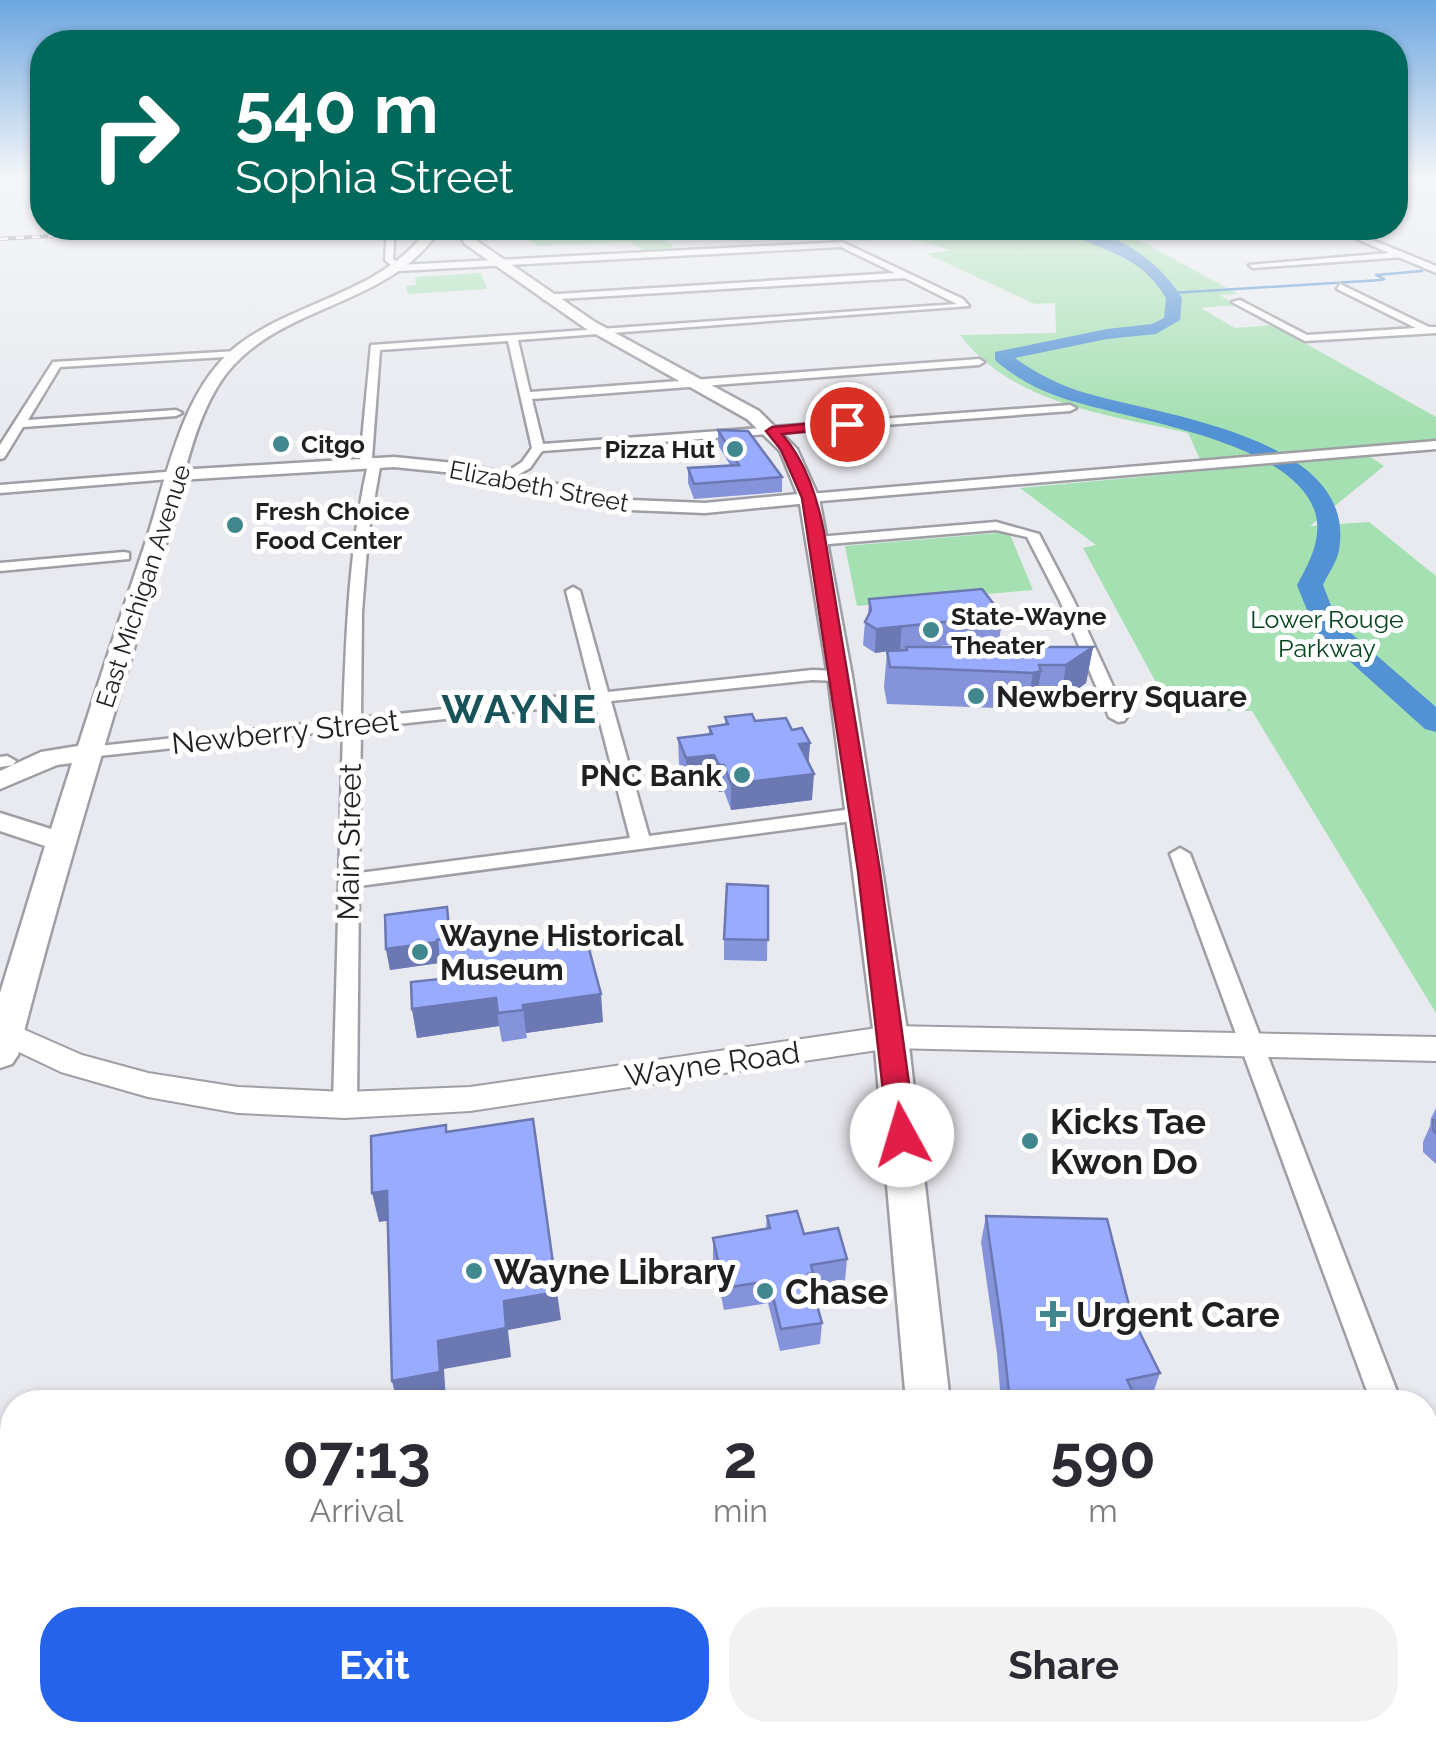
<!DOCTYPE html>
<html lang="en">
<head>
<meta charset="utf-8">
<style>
	body { margin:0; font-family:Raleway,sans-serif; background:#f2f2f3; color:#2b2b33; height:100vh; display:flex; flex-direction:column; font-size:38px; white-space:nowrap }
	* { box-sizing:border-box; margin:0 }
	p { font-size:32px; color:#7c7c81 }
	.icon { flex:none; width:55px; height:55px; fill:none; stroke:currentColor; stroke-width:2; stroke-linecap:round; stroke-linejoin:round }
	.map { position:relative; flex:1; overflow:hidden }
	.drawer { position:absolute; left:0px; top:1390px; width:1438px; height:352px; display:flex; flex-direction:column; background:#fff; border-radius:40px 40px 0 0; box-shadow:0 2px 8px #0004 }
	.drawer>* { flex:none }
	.banner { position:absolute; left:30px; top:30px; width:1378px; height:210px; border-radius:40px; box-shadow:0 2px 8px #0004; background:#00695c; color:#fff; overflow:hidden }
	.pin { position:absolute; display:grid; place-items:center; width:85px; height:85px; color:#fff; margin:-42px; border:5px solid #fff; border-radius:50%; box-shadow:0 2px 10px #0007 }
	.me { position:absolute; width:110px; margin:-55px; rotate:354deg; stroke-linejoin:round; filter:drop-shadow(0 0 8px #0008) }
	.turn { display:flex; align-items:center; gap:35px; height:210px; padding:0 40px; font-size:45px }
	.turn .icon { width:130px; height:130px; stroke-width:2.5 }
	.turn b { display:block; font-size:70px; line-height:85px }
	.eta { display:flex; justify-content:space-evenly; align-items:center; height:170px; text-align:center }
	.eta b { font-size:60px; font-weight:700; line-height:70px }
	.button { display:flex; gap:20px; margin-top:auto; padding:20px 40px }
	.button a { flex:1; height:115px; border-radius:40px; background:#2563eb; color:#fff; font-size:40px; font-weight:700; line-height:115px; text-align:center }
	.button a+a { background:#f2f2f3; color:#2b2b33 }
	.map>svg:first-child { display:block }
	.green { fill:#a4e0b1 }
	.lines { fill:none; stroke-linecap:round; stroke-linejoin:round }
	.stream { stroke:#5291d4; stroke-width:2.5 }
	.river { fill:#5291d4; fill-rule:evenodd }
	.minor-casing { stroke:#9e9fa5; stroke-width:5 }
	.tertiary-casing { stroke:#9e9fa5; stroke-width:5 }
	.secondary-casing { stroke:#9e9fa5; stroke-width:4 }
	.primary-casing { stroke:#9e9fa5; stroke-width:5 }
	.minor { fill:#fff; fill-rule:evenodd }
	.tertiary { fill:#fff; fill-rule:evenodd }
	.secondary { fill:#fff; fill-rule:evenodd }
	.primary { fill:#fff; fill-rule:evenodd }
	.rail-casing { stroke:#7e7f83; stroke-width:4 }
	.rail { stroke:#fff; stroke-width:2.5; stroke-dasharray:8; stroke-linecap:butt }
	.wall { fill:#8493da }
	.shaded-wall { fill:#6b78b2 }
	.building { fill:#99abfe; stroke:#6b78b2; stroke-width:2.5 }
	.route { fill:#e11d48; stroke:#92132f; stroke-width:2.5 }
	.poi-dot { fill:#40878e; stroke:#fff; stroke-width:4 }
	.labels { text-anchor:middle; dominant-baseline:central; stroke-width:10; stroke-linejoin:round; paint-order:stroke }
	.far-poi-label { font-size:25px; font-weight:bold; fill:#1f2022; stroke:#fff; text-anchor:start }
	.far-street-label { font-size:25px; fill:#1f2022; stroke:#fff }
	.far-park-label { font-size:25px; fill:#04451e; stroke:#fff }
	.poi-label { font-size:30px; font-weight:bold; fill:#1f2022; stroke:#fff; text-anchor:start }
	.street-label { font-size:30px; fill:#1f2022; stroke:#fff }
	.near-poi-label { font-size:35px; font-weight:bold; fill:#1f2022; stroke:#fff; text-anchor:start }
	.district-label { font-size:40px; font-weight:bold; letter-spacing:2.5px; fill:#175359; stroke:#fff }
</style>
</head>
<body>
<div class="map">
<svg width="1436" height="1741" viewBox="0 0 1436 1741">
	<rect width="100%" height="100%" fill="#e9eaf0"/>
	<!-- green -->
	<g class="green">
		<path d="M 516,228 L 1117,228 L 1238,294 L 1220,295 L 1236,305 L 1201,308 L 1235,328 L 1273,325 L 1436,417 L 1436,439 L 1354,446 L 1384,466 L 1310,526 L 1369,522 L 1436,576 L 1436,1013 L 1252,711 L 1171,710 L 1083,548 L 1096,545 L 1020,488 L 1215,470 L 1200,459 L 1188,433 C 1107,414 1013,405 960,335 L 1056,333 L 1055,303 L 1035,304 L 927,254 L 950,250 L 908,238 L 856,241 L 842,229 L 665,240 L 676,249 L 644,251 L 630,242 L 537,246 Z"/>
		<path d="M 481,273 L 487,289 L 408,294 L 406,286 L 416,285 L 415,277 Z"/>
		<path d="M 1009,532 L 1033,590 L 857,606 L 845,546 Z"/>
	</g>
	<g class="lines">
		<!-- stream -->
		<path class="stream" d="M 1172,293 L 1381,280 L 1384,279 L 1376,275 L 1422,271"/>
		<!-- river -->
		<g class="river">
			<path d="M 609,228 L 646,232 L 812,228 L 805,232 L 646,240 L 610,234 Z"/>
			<path d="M 967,228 L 1012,228 L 997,235 Z"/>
			<path d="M 1062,228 C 1109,225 1158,259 1182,298 L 1180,320 L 1156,334 L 1107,339 L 1015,358 C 1034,372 1054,382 1076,390 C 1152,415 1359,434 1339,550 C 1337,562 1328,574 1323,585 L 1337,621 L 1436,707 L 1436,732 L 1425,729 L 1315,630 L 1297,585 C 1309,563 1323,538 1315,512 C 1290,437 1120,420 1054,395 C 1032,387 1012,375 995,360 L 995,352 L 1107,329 L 1152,324 L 1164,318 L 1166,298 C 1137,250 1100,254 1062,228 Z"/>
		</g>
		<defs>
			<g id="minor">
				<path d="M 387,228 L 395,228 L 393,259 L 400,265 L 842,242 L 963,299 L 969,306 L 518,340 L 530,392 L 979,359 L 984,362 L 979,365 L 532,399 L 543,444 L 1070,405 L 1076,408 L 1070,411 L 542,451 L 530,468 L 504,483 L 500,482 L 500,476 L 522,462 L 532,448 L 508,341 L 380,350 L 372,458 L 381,461 L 368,536 L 362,612 L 361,718 L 592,693 L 566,591 L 573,587 L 580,591 L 608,692 L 812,670 L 840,671 L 848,676 L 840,681 L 812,680 L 611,701 L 649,836 L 860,808 L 869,814 L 860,820 L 359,886 L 357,1105 L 354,1111 L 345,1114 L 336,1111 L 333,1105 L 343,730 L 89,757 L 80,752 L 89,747 L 343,720 C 346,634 349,548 368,464 L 360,461 L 371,345 L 957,304 L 905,278 L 544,300 L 541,295 L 895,273 L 841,247 L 398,271 L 385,260 ZM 595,703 L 630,838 L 359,873 L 361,728 Z"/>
				<path d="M 1401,252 L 1404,257 L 1253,268 L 1249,265 Z"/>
				<path d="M 1340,284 L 1429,327 L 1436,327 L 1436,333 L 1305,341 L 1232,302 L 1240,300 L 1307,335 L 1416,328 L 1337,289 Z"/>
				<path d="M 237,351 L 241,356 L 60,367 L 28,420 L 176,410 L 182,413 L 176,416 L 23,427 L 4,458 L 0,459 L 0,445 L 53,362 Z"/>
				<path d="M 1436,441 L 1436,449 L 809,502 L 802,498 L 809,494 Z"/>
				<path d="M 178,471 L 182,472 L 182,478 L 0,493 L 0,485 Z"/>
				<path d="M 996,522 L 1039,534 L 1074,601 L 1127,717 L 1124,721 L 1118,722 L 1109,717 L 1060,601 L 1027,537 L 996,530 L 817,545 L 810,541 L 817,537 Z"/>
				<path d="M 124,552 L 129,553 L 129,559 L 0,571 L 0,563 Z"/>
				<path d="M 7,756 L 16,761 L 13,765 L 0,767 L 0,757 Z"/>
				<path d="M 1180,848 L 1190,854 L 1401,1402 L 1371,1402 L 1170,854 Z"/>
				<path d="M 1425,1489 L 1436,1494 L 1436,1550 L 1425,1546 Z"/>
				<path d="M 359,1730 L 395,1730 L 396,1741 L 360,1741 Z"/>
			</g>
			<g id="tertiary">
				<path d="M 1331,228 L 1343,228 L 1436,266 L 1436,273 Z"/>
				<path d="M 394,457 L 464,464 L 630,500 L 705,503 L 809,493 L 817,498 L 809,503 L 705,513 L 630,510 L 464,474 L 394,467 L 178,480 L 170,475 L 178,470 Z"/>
			</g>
			<path id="secondary" d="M 0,1019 L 82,1055 L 148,1073 L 238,1087 L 345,1092 L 470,1087 L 891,1026 L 1436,1037 L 1436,1061 L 891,1048 L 470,1111 L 345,1118 L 238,1113 L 148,1097 L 61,1072 L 0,1043 Z"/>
			<g id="primary">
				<path d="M 421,228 L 433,228 L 433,239 C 380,307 279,306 226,374 C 190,422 181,496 163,553 C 112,720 61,886 18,1055 L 12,1064 L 0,1068 L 0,993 L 45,846 L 0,831 L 0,813 L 51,829 L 72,763 L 57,765 L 0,789 L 0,771 L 41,752 L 78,746 C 99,680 121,615 143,550 C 166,484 179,391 238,345 C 295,302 373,294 421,238 Z"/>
				<path d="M 456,228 L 468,228 L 474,239 L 595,322 L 759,411 L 797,449 L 819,498 L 852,676 L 908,1037 L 950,1402 L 906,1402 L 874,1037 L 828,676 L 799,498 L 780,451 L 747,419 L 585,328 L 465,244 Z"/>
				<rect x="913" y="1730" width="54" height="11"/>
			</g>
		</defs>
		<!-- minor casing -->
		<use href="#minor" class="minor-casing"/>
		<!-- tertiary casing -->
		<use href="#tertiary" class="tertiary-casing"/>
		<!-- secondary casing -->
		<use href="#secondary" class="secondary-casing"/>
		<!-- primary casing -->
		<use href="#primary" class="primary-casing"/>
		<!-- minor -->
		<use href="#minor" class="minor"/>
		<!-- tertiary -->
		<use href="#tertiary" class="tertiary"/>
		<!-- secondary -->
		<use href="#secondary" class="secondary"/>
		<!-- primary -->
		<use href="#primary" class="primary"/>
		<defs>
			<path id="rail" d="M 0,239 L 186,228"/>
		</defs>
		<!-- rail casing -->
		<use href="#rail" class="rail-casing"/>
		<!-- rail -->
		<use href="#rail" class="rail"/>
	</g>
	<!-- wall -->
	<g class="wall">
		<path d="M 718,430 L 782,477 L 782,492 L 694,499 L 688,483 L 688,468 L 730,465 L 718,445 Z"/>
		<path d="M 869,599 L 1003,616 L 999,640 L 928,647 L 1093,647 L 1086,683 L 1060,702 L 1036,702 L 1035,707 L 1027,709 L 887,704 L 884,687 L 887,651 L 906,649 L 875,653 L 863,645 L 865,622 L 868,616 Z"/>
		<path d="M 725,717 L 755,721 L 792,730 L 810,743 L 808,763 L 812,800 L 731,810 L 724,791 L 719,792 L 714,781 L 686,784 L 679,764 L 678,738 L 709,735 L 709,727 L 725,725 Z"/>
		<path d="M 768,886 L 767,961 L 724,960 L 724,939 Z"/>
		<path d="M 451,928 L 451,938 L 501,946 L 603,1022 L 526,1033 L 527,1038 L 502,1042 L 499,1026 L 417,1038 L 412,1009 L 440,979 L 439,963 L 390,970 L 386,949 Z"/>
		<path d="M 1436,1108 L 1436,1164 L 1423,1152 L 1423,1142 L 1430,1126 L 1431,1118 Z"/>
		<path d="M 767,1216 L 804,1234 L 847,1259 L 845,1281 L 812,1286 L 822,1323 L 820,1344 L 780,1351 L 768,1303 L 724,1310 L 713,1259 L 713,1238 L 766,1229 Z"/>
		<path d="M 986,1216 L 1132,1317 L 1160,1373 L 1151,1399 L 1138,1402 L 1001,1402 L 997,1354 L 981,1242 Z"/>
	</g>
	<!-- shaded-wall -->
	<g class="shaded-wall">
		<path d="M 902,625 L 900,649 L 875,653 L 876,629 Z"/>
		<path d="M 1093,647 L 1086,683 L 1060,702 L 1066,665 Z"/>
		<path d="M 1041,671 L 1035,707 L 1027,709 L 1033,673 Z"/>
		<path d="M 810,743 L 808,769 L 799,744 Z"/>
		<path d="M 714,755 L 714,781 L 686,784 L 686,758 Z"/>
		<path d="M 719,765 L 724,765 L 724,791 L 719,792 Z"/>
		<path d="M 814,774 L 812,800 L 731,810 L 731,784 Z"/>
		<path d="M 447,907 L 453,961 L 390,970 L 386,949 Z"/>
		<path d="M 601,994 L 603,1022 L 526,1033 L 523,1005 Z"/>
		<path d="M 496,998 L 499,1026 L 417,1038 L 412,1009 Z"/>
		<path d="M 387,1191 L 394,1220 L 379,1222 L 372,1193 Z"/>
		<path d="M 557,1292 L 561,1320 L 508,1330 L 511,1357 L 444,1369 L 446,1401 L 436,1402 L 397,1402 L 392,1381 L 438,1341 L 504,1301 Z"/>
	</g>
	<!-- building -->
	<g class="building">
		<path d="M 718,430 L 748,431 L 782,477 L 694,484 L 688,468 L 739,465 Z"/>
		<path d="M 982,589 L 1003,616 L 876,629 L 865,622 L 871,610 L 869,599 Z"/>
		<path d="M 906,647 L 1093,647 L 1066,665 L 1039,665 L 1041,671 L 1033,673 L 890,667 L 887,651 L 907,650 Z"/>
		<path d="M 752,714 L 755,721 L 786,718 L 792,730 L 802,728 L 810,743 L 799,744 L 814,774 L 731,784 L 724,765 L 719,765 L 714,755 L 686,758 L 678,738 L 712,734 L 709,727 L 728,724 L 725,717 Z"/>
		<path d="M 727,884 L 768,886 L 768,940 L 724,939 Z"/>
		<path d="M 447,907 L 450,938 L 437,940 L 437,942 L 386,949 L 385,915 Z"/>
		<path d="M 499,932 L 500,946 L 585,934 L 601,994 L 523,1005 L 523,1010 L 498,1013 L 496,998 L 412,1009 L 411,982 L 440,979 L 437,940 Z"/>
		<path d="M 533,1119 L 557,1292 L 504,1301 L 506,1328 L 438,1341 L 440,1372 L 392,1381 L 387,1191 L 372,1193 L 371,1136 L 446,1125 L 446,1132 Z"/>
		<path d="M 1433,1120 L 1436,1120 L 1436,1133 L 1433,1130 Z"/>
		<path d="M 797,1211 L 804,1234 L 838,1228 L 847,1259 L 811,1265 L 813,1273 L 808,1274 L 822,1323 L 781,1329 L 769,1281 L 724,1288 L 713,1238 L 770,1228 L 767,1216 Z"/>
		<path d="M 986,1216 L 1107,1219 L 1132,1317 L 1160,1373 L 1127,1380 L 1138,1402 L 1010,1402 L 1002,1328 Z"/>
	</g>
	<!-- sky -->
	<linearGradient id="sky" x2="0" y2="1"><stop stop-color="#6ca6e0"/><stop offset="0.42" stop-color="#f5f6f8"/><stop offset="1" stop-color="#f5f6f8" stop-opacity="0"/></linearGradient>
	<rect width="1436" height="423" fill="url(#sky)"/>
	<!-- route -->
	<path class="route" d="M 847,420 L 854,424 L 852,427 L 782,434 C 806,462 817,497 824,532 L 880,871 L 916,1135 L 912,1143 L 902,1146 L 892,1143 L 888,1135 L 858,871 L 802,498 L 781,450 L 766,431 L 772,427 Z"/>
	<!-- markers -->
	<g class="poi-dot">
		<circle cx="281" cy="444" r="10"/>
		<circle cx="735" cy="449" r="10"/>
		<circle cx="235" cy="525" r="10"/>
		<circle cx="931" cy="630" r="10"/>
		<circle cx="976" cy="696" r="10"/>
		<circle cx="742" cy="775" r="10"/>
		<circle cx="420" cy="952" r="10"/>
		<circle cx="1030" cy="1141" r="10"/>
		<circle cx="474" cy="1271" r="10"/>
		<circle cx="765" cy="1291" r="10"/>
		<path d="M1048 1299h10v10h10v10h-10v10h-10v-10h-10v-10h10z"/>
	</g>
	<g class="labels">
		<!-- far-poi labels -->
		<g class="far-poi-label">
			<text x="301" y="444">Citgo</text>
			<text x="715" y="449" text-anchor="end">Pizza Hut</text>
			<text x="255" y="511">Fresh Choice<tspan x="255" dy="29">Food Center</tspan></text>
			<text x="951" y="616">State-Wayne<tspan x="951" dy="29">Theater</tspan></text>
		</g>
		<!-- far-street labels -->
		<g class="far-street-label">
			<text transform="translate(539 486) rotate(11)">Elizabeth Street</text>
			<text transform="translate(143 586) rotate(-72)">East Michigan Avenue</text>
		</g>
		<!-- far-park labels -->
		<g class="far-park-label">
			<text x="1327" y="619">Lower Rouge<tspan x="1327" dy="29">Parkway</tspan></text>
		</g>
		<!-- poi labels -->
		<g class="poi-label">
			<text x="996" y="696">Newberry Square</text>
			<text x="722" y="775" text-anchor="end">PNC Bank</text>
			<text x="440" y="935">Wayne Historical<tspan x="440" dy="34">Museum</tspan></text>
		</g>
		<!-- street labels -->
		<g class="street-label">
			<text transform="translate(285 732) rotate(-6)">Newberry Street</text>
			<text transform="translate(349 842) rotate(-89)">Main Street</text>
			<text transform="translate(712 1064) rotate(-8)">Wayne Road</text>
		</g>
		<!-- near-poi labels -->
		<g class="near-poi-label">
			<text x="1050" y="1121">Kicks Tae<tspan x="1050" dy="40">Kwon Do</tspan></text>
			<text x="494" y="1271">Wayne Library</text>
			<text x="785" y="1291">Chase</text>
			<text x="1076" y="1314">Urgent Care</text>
		</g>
		<!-- district labels -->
		<g class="district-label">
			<text x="520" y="708">WAYNE</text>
		</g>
	</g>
</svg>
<div class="pin" style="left:847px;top:424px;background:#d93025"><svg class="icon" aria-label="arrive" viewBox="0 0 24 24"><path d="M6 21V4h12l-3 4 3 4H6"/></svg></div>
<svg class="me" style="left:902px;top:1135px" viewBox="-20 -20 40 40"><circle r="19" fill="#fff"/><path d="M0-13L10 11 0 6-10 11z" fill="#e11d48"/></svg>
<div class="banner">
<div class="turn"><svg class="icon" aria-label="right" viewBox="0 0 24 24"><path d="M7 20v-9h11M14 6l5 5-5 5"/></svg><div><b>540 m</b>Sophia Street</div></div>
</div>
<section class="drawer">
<div class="eta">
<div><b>07:13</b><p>Arrival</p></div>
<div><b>2</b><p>min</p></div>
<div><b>590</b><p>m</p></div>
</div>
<div class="button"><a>Exit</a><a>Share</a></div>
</section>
</div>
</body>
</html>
